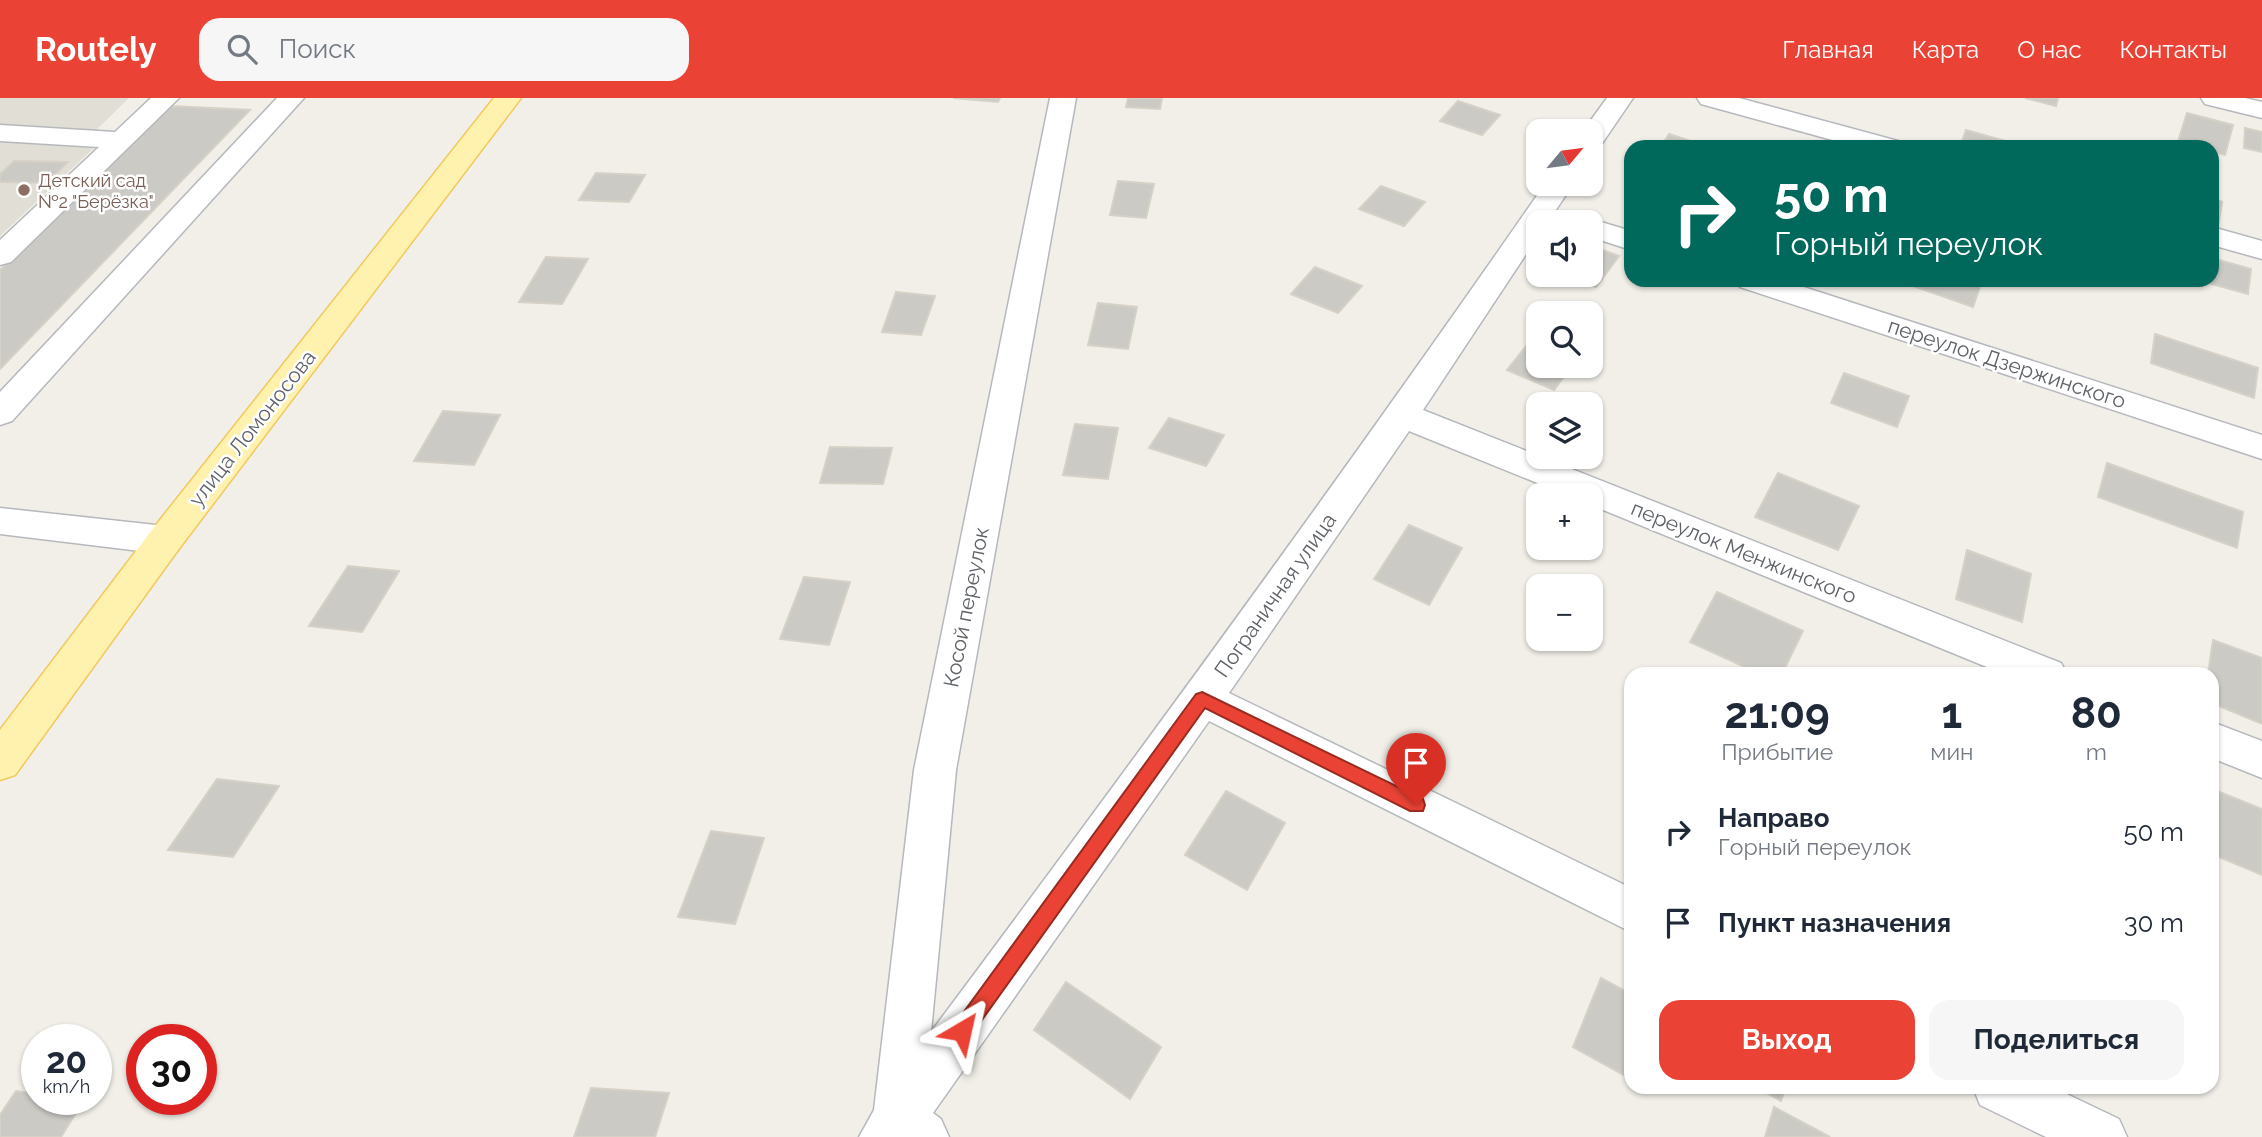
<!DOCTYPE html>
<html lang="ru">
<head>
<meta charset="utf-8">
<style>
	body { margin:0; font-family:Raleway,sans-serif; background:#f6f6f7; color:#1f2937; height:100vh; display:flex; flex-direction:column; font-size:26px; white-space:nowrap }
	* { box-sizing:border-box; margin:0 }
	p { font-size:23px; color:#747a83 }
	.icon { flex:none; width:38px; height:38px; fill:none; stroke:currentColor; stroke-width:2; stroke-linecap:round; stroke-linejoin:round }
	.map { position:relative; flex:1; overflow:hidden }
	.panel { position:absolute; left:1624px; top:569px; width:595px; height:427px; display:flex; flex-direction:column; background:#fff; border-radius:21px; box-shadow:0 2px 5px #0004 }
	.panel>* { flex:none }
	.guide { position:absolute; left:1624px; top:42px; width:595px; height:147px; border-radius:21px; box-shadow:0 2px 5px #0004; background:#00695c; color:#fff; overflow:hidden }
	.needle { width:46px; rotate:61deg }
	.buttons { position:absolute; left:1526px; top:21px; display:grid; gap:14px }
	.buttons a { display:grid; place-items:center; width:77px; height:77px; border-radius:14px; background:#fff; box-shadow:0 2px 5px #0004; font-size:35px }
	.speed { position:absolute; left:21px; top:926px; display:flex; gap:14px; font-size:35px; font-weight:700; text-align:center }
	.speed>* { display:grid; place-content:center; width:91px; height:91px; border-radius:50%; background:#fff; box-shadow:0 2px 5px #0004; line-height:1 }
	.speed small { font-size:18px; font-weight:400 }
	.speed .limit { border:10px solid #d22; background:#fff; color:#111 }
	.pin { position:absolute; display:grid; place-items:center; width:60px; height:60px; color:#fff; margin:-72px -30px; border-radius:50% 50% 50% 0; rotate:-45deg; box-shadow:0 0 7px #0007 }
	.pin .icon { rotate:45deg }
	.me { position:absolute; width:77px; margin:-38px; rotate:36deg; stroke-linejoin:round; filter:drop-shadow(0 0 5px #0008) }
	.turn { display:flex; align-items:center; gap:24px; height:147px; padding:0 35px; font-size:32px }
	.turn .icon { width:91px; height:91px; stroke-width:2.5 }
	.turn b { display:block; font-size:49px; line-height:60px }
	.eta { display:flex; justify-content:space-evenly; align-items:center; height:119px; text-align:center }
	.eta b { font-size:42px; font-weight:700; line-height:49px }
	.primary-button { display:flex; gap:14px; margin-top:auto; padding:14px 35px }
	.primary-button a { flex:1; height:80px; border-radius:21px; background:#ea4335; color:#fff; font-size:28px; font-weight:700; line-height:80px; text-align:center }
	.primary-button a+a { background:#f6f6f7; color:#1f2937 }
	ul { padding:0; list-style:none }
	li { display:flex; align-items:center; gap:21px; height:91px; padding:0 35px }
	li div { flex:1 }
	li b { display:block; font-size:26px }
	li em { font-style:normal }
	header { display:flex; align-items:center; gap:42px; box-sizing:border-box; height:98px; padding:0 35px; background:#ea4335; color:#fff }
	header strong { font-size:33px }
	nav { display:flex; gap:38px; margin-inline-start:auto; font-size:24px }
	.search { width:490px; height:63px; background:#f6f6f7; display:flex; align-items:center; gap:18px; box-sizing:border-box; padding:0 24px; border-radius:21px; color:#747a83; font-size:26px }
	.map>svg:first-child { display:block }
	.education { fill:#e1ded6 }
	.building { fill:#cccac5; stroke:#d6d1c6; stroke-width:2 }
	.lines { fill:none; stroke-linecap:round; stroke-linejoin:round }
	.minor-casing { stroke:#b5b8bc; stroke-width:3 }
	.major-casing { stroke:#f2c960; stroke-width:3 }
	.minor { fill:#fff; fill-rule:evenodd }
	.major { fill:#fff2af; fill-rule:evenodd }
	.route { fill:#ea4335; stroke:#982c22; stroke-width:2 }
	.education-dot { fill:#8d6e63; stroke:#fff; stroke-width:2.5 }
	.labels { text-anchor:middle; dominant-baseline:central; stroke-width:5; stroke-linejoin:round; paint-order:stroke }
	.far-education-label { font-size:18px; fill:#785e54; stroke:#fff; text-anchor:start }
	.street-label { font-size:21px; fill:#5f6368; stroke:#fff }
</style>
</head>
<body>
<header>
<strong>Routely</strong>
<div class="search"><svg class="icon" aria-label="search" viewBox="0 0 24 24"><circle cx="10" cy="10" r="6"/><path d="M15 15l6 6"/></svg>Поиск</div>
<nav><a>Главная</a><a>Карта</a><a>О нас</a><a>Контакты</a></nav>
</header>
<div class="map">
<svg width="2262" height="1039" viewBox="0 0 2262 1039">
	<rect width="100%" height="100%" fill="#f1efe8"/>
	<!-- education -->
	<g class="education">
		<path d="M 0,0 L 129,0 L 94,34 L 0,29 Z"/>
		<path d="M 0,41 L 98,46 L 0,138 Z"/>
	</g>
	<!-- building -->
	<g class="building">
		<path d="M 953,0 L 1000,0 L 998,4 Z"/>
		<path d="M 1128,0 L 1162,0 L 1160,11 L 1126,9 Z"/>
		<path d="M 2025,0 L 2058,0 L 2056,8 Z"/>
		<path d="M 1458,3 L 1500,17 L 1482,37 L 1440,23 Z"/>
		<path d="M 171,8 L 250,12 L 0,271 L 0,172 Z"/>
		<path d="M 2187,15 L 2233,27 L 2225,57 L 2212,53 L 2212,49 L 2178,44 Z"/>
		<path d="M 2245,30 L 2262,34 L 2262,54 L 2244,50 Z"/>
		<path d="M 1966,32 L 2023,48 L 1960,49 Z"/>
		<path d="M 1669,36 L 1709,49 L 1661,49 Z"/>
		<path d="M 14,63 L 68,64 L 47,85 L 0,84 L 0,76 Z"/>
		<path d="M 596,75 L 645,77 L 629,104 L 579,102 Z"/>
		<path d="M 1118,83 L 1154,86 L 1146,120 L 1110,117 Z"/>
		<path d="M 1381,88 L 1425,104 L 1404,128 L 1359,111 Z"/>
		<path d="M 2212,101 L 2222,104 L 2218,127 L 2212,125 Z"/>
		<path d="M 2212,101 L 2222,104 L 2218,127 L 2212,125 Z"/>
		<path d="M 1591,148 L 1619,158 L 1596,189 L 1562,177 L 1591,177 Z"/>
		<path d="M 546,159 L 588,161 L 562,206 L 519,204 Z"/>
		<path d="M 2212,160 L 2251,171 L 2248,196 L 2197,182 L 2212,182 Z"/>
		<path d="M 1315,169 L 1362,188 L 1338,215 L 1291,196 Z"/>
		<path d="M 1896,182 L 1981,182 L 1982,183 L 1973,209 Z"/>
		<path d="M 896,194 L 935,198 L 921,237 L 882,234 Z"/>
		<path d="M 1098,205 L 1137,209 L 1128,251 L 1088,247 Z"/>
		<path d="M 1538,233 L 1538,268 L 1572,268 L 1554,292 L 1507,272 Z"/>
		<path d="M 2155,236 L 2258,270 L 2254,300 L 2151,265 Z"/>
		<path d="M 1844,275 L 1909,298 L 1897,329 L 1831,305 Z"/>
		<path d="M 443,313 L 500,317 L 474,367 L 414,363 Z"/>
		<path d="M 1169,320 L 1224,337 L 1206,368 L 1149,350 Z"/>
		<path d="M 1075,326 L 1118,330 L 1108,381 L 1063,377 Z"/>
		<path d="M 830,349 L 892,350 L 883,386 L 820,385 Z"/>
		<path d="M 2107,365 L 2243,414 L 2237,450 L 2098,399 Z"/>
		<path d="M 1778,375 L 1859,408 L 1838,452 L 1755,419 Z"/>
		<path d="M 1409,427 L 1462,450 L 1429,507 L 1374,481 Z"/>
		<path d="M 1967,452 L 2031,476 L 2022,524 L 1956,501 Z"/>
		<path d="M 348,468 L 399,473 L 362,534 L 309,528 Z"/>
		<path d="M 804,479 L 850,484 L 829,547 L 780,541 Z"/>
		<path d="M 1717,494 L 1803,533 L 1782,576 L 1760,576 L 1690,544 Z"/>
		<path d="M 2213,542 L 2262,560 L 2262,626 L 2212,605 L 2212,576 L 2208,576 Z"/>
		<path d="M 217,681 L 279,688 L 233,759 L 168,752 Z"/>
		<path d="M 2212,691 L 2262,711 L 2262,777 L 2212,756 Z"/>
		<path d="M 1226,693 L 1285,725 L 1247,792 L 1185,757 Z"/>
		<path d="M 711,733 L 764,740 L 735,826 L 678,819 Z"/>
		<path d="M 1601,880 L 1631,896 L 1631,981 L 1573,949 Z"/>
		<path d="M 1066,884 L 1161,949 L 1130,1001 L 1034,932 Z"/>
		<path d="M 1756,989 L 1786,989 L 1781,1003 Z"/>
		<path d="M 591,990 L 669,995 L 655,1039 L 574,1039 Z"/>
		<path d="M 16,993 L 37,996 L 37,1001 L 84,1002 L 61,1039 L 0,1039 L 0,1017 Z"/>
		<path d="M 1774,1009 L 1830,1039 L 1765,1039 Z"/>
	</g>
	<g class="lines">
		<defs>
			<g id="minor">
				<path d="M 151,0 L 179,0 L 11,164 L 0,167 L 0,142 L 99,49 L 0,43 L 0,27 L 115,34 Z"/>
				<path d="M 277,0 L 304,0 L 12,323 L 0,327 L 0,294 Z"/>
				<path d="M 1050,0 L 1076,0 L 956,672 L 931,934 C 1140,654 1346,373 1545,86 L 1573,86 L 1548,124 L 1538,124 L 1538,138 L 1423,312 L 2061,565 L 2067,576 L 2004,576 L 1591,407 L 1591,397 L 1567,397 L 1409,333 L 1229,595 L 1631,790 L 1631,834 L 1209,623 L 933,1015 L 941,1021 L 949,1039 L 859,1039 L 874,1012 L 914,672 Z"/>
				<path d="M 1607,0 L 1633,0 L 1601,47 L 1591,49 L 1591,33 L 1583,33 Z"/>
				<path d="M 1697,0 L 1739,0 L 1898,43 L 1902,49 L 1858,49 L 1701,6 Z"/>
				<path d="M 2201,0 L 2245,0 L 2262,4 L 2262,20 L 2205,6 Z"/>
				<path d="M 1591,121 L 1631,133 L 1631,152 L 1591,139 L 1591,124 L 1580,124 Z"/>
				<path d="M 2212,129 L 2262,143 L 2262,161 L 2212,147 Z"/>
				<path d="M 1736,182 L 1782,182 L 2262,337 L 2262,361 L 1740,189 Z"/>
				<path d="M 0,410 L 165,428 L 178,432 L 183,442 L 178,452 L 165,456 L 0,436 Z"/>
				<path d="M 2212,624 L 2262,643 L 2262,680 L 2212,660 Z"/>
				<path d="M 1973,989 L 2052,989 L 2119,1021 L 2127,1039 L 2046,1039 L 1980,1007 Z"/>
			</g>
			<path id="major" d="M 494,0 L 521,0 L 178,452 L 15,677 L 0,682 L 0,632 L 152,432 Z"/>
		</defs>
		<!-- minor casing -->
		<use href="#minor" class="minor-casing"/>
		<!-- major casing -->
		<use href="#major" class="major-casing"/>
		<!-- minor -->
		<use href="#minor" class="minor"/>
		<!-- major -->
		<use href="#major" class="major"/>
	</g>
	<!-- route -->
	<path class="route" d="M 1202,594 L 1423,701 L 1425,707 L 1423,713 L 1410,713 L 1205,610 L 969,940 L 962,943 L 955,940 L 952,933 L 955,926 L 1196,596 Z"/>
	<!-- markers -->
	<circle class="education-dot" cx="24" cy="92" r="7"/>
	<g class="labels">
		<!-- far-education labels -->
		<g class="far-education-label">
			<text x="38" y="82">Детский сад<tspan x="38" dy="21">№2 "Берёзка"</tspan></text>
		</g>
		<!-- street labels -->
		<g class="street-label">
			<text transform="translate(2007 265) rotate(18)">переулок Дзержинского</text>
			<text transform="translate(252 330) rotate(-52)">улица Ломоносова</text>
			<text transform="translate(1744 454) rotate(22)">переулок Менжинского</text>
			<text transform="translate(1275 497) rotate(-55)">Пограничная улица</text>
			<text transform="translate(966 509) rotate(-79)">Косой переулок</text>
		</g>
	</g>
</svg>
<div class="buttons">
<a><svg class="needle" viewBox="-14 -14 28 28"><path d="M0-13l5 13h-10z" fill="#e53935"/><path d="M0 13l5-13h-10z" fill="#747a83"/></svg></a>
<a><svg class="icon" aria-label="sound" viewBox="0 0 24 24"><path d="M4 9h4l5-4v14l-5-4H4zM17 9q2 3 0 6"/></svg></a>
<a><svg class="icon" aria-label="search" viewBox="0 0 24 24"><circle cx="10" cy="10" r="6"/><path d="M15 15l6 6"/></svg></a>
<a><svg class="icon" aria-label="layers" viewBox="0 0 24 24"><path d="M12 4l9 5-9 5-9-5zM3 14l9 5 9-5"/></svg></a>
<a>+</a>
<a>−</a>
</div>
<div class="speed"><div>20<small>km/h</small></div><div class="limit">30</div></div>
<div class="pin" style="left:1416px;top:707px;background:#d93025"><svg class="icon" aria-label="arrive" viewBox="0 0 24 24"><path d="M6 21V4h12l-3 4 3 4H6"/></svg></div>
<svg class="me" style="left:962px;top:933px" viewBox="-20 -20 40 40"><path d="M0-17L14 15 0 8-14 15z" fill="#ea4335" stroke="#fff" stroke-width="4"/></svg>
<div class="guide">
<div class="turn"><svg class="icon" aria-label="right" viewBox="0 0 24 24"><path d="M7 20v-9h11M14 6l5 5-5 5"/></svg><div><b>50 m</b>Горный переулок</div></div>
</div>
<section class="panel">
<div class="eta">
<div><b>21:09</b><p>Прибытие</p></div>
<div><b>1</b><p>мин</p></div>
<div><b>80</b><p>m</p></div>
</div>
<ul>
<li><svg class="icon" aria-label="right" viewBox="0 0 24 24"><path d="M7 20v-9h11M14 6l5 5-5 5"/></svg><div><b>Направо</b><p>Горный переулок</p></div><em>50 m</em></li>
<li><svg class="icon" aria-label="arrive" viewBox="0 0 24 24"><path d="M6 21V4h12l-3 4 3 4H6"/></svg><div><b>Пункт назначения</b></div><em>30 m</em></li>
</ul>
<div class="primary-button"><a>Выход</a><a>Поделиться</a></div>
</section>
</div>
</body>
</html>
